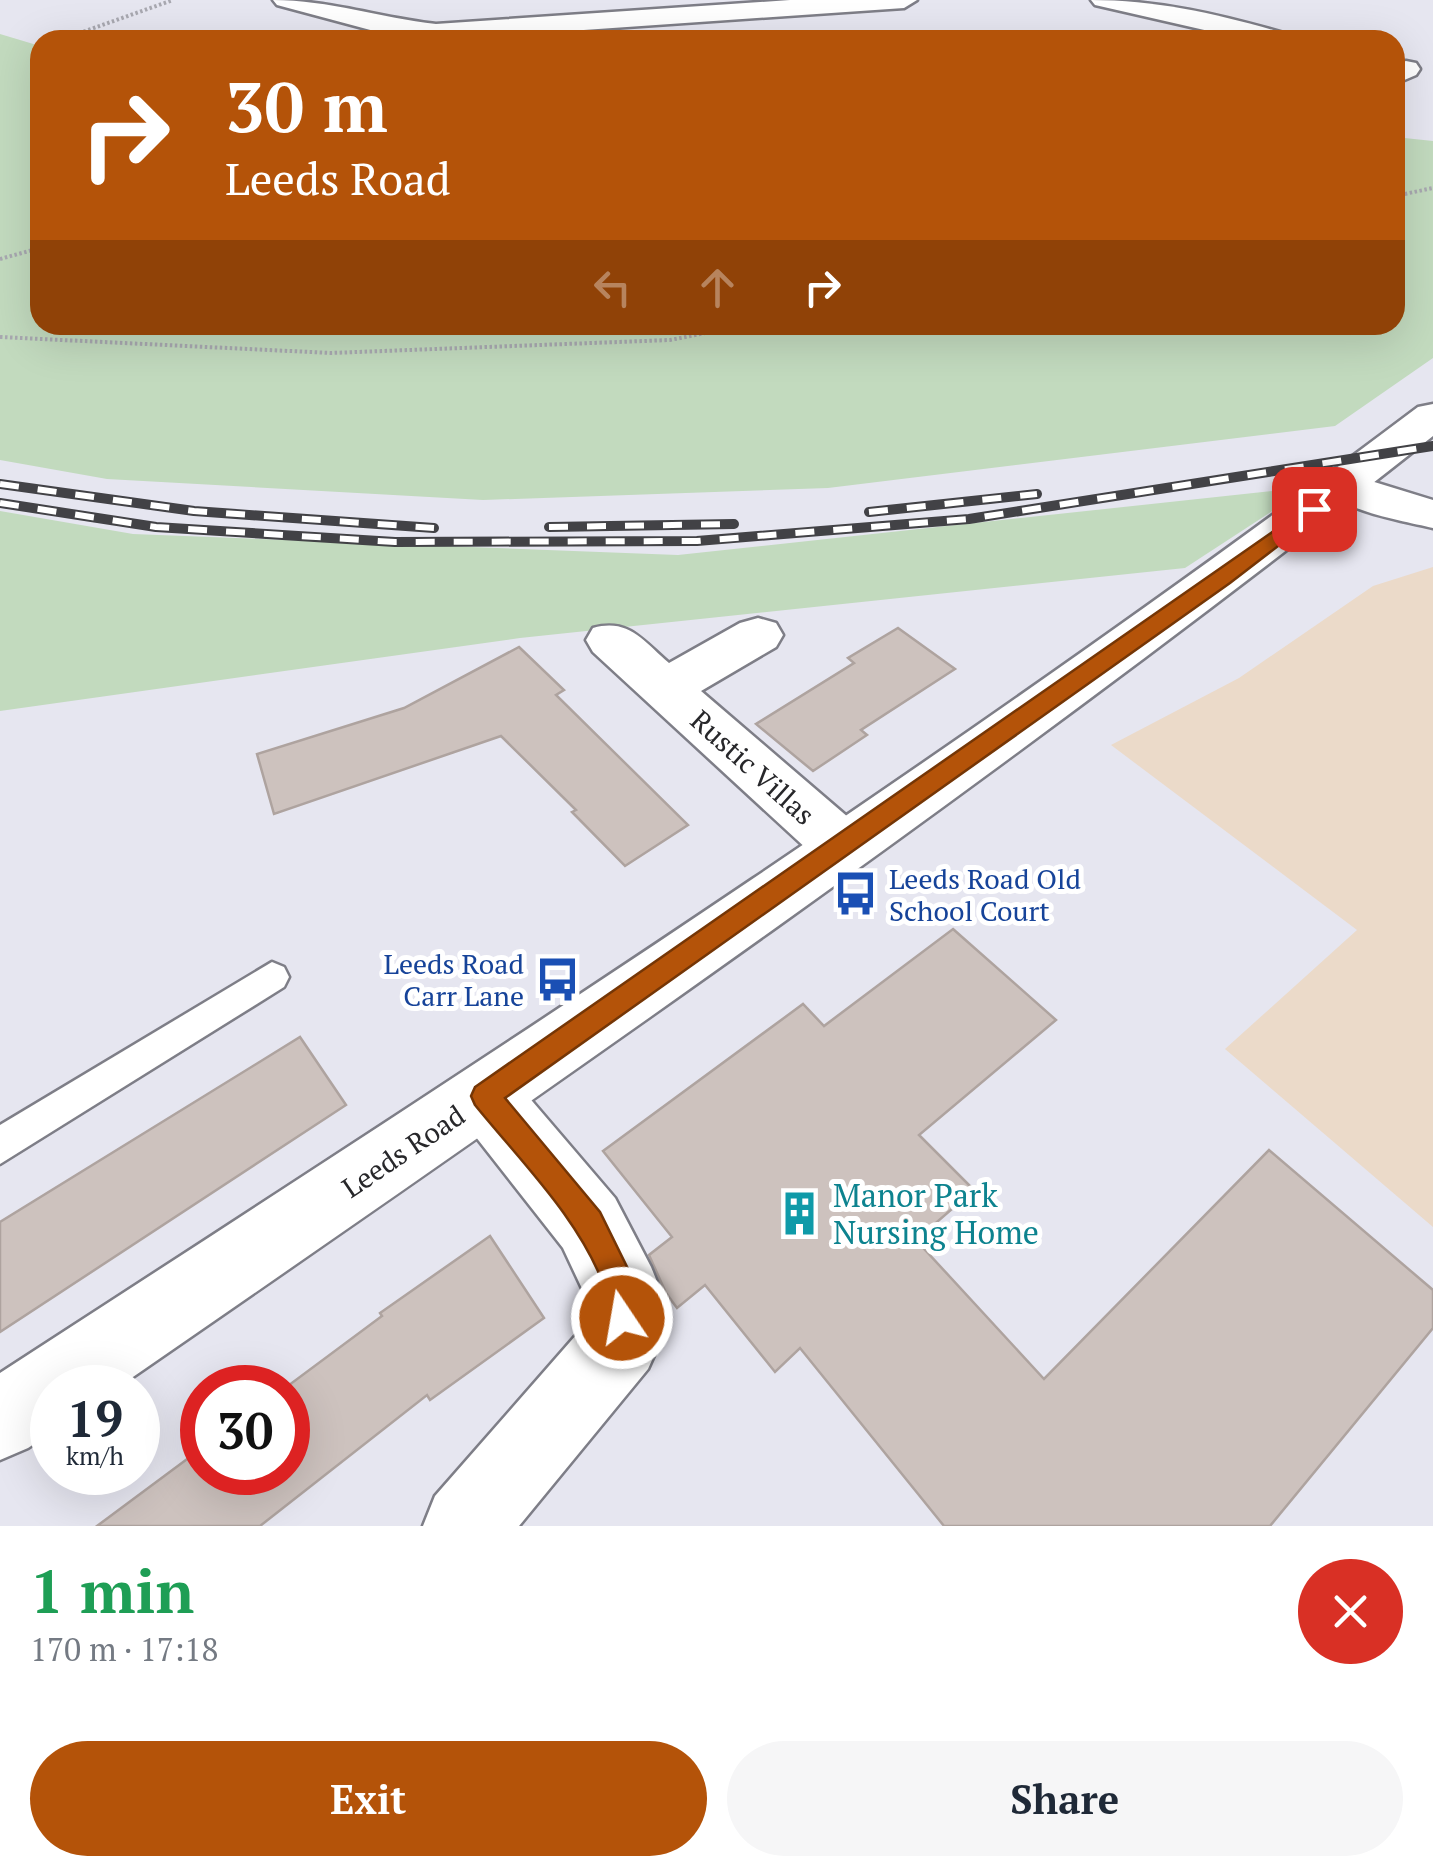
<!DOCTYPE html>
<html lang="en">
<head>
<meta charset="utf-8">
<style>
	body { margin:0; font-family:"PT Serif",serif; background:#f6f6f7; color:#1f2937; height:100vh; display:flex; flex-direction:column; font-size:38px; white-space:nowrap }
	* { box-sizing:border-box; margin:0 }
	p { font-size:32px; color:#747a83 }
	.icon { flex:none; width:55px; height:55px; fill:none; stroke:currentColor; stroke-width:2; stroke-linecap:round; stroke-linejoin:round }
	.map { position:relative; height:1526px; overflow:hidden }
	.panel { display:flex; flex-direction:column; background:#fff; flex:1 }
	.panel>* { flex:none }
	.top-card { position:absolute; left:30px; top:30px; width:1375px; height:305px; border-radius:30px; box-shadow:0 10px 40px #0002; background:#b45309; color:#fff; overflow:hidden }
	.speed { position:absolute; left:30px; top:1365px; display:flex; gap:20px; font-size:50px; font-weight:700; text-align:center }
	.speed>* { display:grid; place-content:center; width:130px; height:130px; border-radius:50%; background:#fff; box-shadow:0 10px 40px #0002; line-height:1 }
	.speed small { font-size:25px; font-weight:400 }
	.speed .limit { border:15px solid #d22; background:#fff; color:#111 }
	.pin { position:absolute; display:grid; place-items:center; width:85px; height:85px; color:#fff; margin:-42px; border-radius:20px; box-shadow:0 5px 15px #0006 }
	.me { position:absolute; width:110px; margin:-55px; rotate:348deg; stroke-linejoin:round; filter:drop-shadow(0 0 8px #0008) }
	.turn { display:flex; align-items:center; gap:35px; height:210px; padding:0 30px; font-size:45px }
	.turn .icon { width:130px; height:130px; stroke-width:2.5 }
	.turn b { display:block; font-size:70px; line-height:85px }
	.lanes { display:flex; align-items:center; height:95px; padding:0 30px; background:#0003; justify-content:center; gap:50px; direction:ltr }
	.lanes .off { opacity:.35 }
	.round { display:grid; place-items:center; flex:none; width:105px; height:105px; border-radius:52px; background:#f6f6f7 }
	.overview { display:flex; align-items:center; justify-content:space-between; height:170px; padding:0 30px }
	h1 { font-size:60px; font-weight:700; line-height:75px; color:#1e9e55 }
	.button { display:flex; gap:20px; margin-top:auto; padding:20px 30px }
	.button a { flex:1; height:115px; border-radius:60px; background:#b45309; color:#fff; font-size:40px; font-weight:700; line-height:115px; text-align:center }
	.button a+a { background:#f6f6f7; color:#1f2937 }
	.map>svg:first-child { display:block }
	.industrial { fill:#ebdac9 }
	.green { fill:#c2dabe }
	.building { fill:#cdc2be; stroke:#aea39f; stroke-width:2.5 }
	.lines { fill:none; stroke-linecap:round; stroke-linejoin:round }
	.lane-casing { stroke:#7e7e87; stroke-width:5 }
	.street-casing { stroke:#7e7e87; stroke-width:5 }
	.primary-casing { stroke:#7e7e87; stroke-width:5 }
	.path { stroke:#a8a8b0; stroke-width:4; stroke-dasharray:2.5 2.5; stroke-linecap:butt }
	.lane { fill:#fff; fill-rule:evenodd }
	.street { fill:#fff; fill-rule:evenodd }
	.primary { fill:#fff; fill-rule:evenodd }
	.rail-casing { stroke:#424246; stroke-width:10 }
	.rail { stroke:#fff; stroke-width:6; stroke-dasharray:19; stroke-linecap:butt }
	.route { fill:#b45309; stroke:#753606; stroke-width:2.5 }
	.labels { text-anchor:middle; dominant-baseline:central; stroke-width:10; stroke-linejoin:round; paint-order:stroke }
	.street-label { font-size:28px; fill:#27272a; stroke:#fff }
	.transit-label { font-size:28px; fill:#164399; stroke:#fff; text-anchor:start }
	.near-culture-label { font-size:32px; fill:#0d838f; stroke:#fff; text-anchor:start }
</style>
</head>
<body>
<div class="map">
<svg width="1433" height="1526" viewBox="0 0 1433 1526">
	<rect width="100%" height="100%" fill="#e6e6f0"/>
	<!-- industrial -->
	<path class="industrial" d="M 1433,567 L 1433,1227 L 1225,1049 L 1357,930 L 1111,745 L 1239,678 L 1373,586 Z"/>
	<!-- green -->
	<g class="green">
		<path d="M 0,34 L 40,46 L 40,325 L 1395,325 L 1395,137 L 1433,141 L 1433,358 L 1335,426 L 828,488 L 483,500 L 107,479 L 0,460 Z"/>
		<path d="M 1309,487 L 1185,568 L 520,638 L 0,711 L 0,511 L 133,534 L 678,555 Z"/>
	</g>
	<!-- building -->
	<g class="building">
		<path d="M 898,628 L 955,669 L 861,730 L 867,735 L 813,771 L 756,724 L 854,663 L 848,658 Z"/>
		<path d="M 519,647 L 564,690 L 556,695 L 688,825 L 625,866 L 572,812 L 576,810 L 501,736 L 274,814 L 257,754 L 404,708 Z"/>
		<path d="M 953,929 L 1056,1020 L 919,1135 L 974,1190 L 916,1240 L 1044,1379 L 1269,1150 L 1433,1290 L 1433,1328 L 1270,1526 L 944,1526 L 800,1348 L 775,1372 L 705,1285 L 677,1308 L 666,1293 L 649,1255 L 672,1237 L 603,1151 L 803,1004 L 824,1026 Z"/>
		<path d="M 300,1037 L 346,1105 L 0,1332 L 0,1222 Z"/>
		<path d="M 490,1236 L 544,1318 L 430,1400 L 427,1395 L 260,1526 L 97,1526 L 202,1448 L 202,1472 L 288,1472 L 285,1388 L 382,1316 L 380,1313 Z"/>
	</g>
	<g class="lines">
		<defs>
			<path id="lane" d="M 272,962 L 284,967 L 289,977 L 284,987 L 0,1164 L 0,1125 Z"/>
			<g id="street">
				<path d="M 273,0 C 329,0 381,18 436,24 L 790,0 L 917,0 L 904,8 L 437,40 L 389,35 L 277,5 Z"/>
				<path d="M 1091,0 C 1159,0 1222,15 1287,34 L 1291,40 L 1248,40 L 1095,5 Z"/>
				<path d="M 1406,61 L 1416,63 L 1420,69 L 1416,75 L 1395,84 L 1395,64 Z"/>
				<path d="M 1345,473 L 1433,500 L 1433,528 C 1404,521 1340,511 1323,486 L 1329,477 Z"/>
				<path d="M 758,618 L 776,623 L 783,635 L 776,647 L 701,691 L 863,830 L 871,846 L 863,862 L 842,869 L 821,862 L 593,652 L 586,640 L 593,628 C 629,618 643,641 669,663 L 740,623 Z"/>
				<path d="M 485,1065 L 509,1074 L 615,1198 L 651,1267 L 662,1294 L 660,1342 L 648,1369 L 519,1526 L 423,1526 L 435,1496 L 584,1326 L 586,1297 L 563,1248 L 461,1118 L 451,1096 L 461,1074 Z"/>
			</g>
			<path id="primary" d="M 1433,404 L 1433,436 C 1008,772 562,1081 117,1388 L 52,1388 L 52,1432 L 28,1448 L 0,1460 L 0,1373 C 479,1062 962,751 1418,407 Z"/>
		</defs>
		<!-- lane casing -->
		<use href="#lane" class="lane-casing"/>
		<!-- street casing -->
		<use href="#street" class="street-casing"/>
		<!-- primary casing -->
		<use href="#primary" class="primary-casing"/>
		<!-- path -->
		<g class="path">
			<path d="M 60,40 L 173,0"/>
			<path d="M 1395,196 L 1433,188"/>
			<path d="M 0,259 L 40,248"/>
			<path d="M 0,337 L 331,353 L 670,340 L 746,325"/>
		</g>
		<!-- lane -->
		<use href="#lane" class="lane"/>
		<!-- street -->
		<use href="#street" class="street"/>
		<!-- primary -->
		<use href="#primary" class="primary"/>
		<defs>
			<g id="rail">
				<path d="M 0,484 L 194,511 L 434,528"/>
				<path d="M 0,503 L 156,527 L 395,542 L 697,541 L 969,519 L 1433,446"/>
				<path d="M 869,512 L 1037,494"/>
				<path d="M 549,527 L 734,524"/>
			</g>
		</defs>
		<!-- rail casing -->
		<use href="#rail" class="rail-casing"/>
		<!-- rail -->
		<use href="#rail" class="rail"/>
	</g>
	<!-- route -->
	<path class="route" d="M 1314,503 L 1321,505 L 1321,513 L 1230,583 L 505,1098 L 600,1212 L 635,1283 L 640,1294 L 634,1329 L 622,1334 L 611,1329 C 606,1316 611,1303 606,1291 C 581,1220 522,1163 475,1105 L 471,1096 L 475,1087 Z"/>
	<!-- icons -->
	<defs>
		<symbol id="bus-bare" viewBox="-9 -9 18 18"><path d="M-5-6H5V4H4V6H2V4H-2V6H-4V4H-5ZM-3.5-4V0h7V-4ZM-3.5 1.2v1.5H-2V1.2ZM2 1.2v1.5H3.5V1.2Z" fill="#1a4fb4" stroke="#fff" stroke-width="2.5" paint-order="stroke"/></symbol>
		<symbol id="building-bare" viewBox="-9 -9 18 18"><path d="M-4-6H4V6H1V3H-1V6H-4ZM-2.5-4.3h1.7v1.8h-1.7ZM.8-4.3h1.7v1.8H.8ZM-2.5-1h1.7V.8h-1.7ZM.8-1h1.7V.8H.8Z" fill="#0f9aa8" stroke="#fff" stroke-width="2.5" paint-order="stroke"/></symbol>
	</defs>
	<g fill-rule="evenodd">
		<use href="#bus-bare" x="824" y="862" width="63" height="63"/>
		<use href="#bus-bare" x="526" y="948" width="63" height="63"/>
		<use href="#building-bare" x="768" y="1182" width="63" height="63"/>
	</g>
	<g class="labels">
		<!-- street labels -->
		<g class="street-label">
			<text transform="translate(753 767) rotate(42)">Rustic Villas</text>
			<text transform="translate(403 1151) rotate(-34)">Leeds Road</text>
		</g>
		<!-- transit labels -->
		<g class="transit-label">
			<text x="889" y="878">Leeds Road Old<tspan x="889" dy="32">School Court</tspan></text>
			<text x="524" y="963" text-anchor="end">Leeds Road<tspan x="524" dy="32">Carr Lane</tspan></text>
		</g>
		<!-- near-culture labels -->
		<g class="near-culture-label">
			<text x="833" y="1195">Manor Park<tspan x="833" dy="37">Nursing Home</tspan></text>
		</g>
	</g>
</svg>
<div class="speed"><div>19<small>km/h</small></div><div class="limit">30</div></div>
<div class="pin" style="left:1314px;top:509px;background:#d93025"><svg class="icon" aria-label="arrive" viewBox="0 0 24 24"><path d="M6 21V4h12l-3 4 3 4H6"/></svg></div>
<svg class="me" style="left:622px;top:1318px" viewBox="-20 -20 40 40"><circle r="17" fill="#b45309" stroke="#fff" stroke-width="3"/><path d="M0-11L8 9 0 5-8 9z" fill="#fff"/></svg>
<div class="top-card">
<div class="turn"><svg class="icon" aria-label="right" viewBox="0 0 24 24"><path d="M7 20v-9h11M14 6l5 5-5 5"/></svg><div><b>30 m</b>Leeds Road</div></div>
<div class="lanes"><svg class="icon off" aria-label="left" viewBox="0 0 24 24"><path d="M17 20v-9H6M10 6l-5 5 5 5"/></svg><svg class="icon off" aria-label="ahead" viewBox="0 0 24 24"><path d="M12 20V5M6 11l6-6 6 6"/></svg><svg class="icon" aria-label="right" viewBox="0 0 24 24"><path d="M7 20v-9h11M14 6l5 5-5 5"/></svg></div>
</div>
</div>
<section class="panel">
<div class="overview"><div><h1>1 min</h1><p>170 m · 17:18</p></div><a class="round" style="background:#d93025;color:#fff"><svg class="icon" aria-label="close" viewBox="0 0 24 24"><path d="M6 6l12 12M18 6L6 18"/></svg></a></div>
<div class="button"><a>Exit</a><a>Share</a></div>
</section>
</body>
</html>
